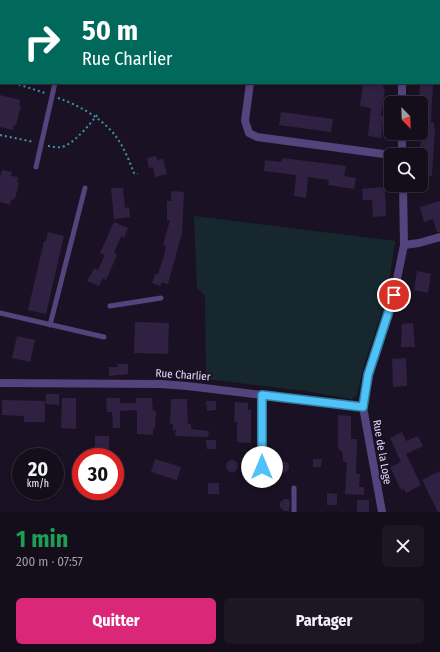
<!DOCTYPE html>
<html lang="fr">
<head>
<meta charset="utf-8">
<style>
	body { margin:0; font-family:"Fira Sans Condensed",sans-serif; background:#1d1724; color:#f1f3f6; height:100vh; display:flex; flex-direction:column; font-size:15px; white-space:nowrap }
	* { box-sizing:border-box; margin:0 }
	p { font-size:13px; color:#9d9ca3 }
	.icon { flex:none; width:22px; height:22px; fill:none; stroke:currentColor; stroke-width:2; stroke-linecap:round; stroke-linejoin:round }
	.map { position:relative; height:512px; overflow:hidden }
	.drawer { display:flex; flex-direction:column; background:#140e1b; flex:1 }
	.drawer>* { flex:none }
	.guide { position:absolute; left:0px; top:0px; width:440px; height:84px; box-shadow:0 2px 6px #0003,0 0 0 1px #332e3a; background:#00695c; color:#fff; overflow:hidden }
	.needle { width:26px; rotate:157deg }
	.controls { position:absolute; left:384px; top:96px; display:grid; gap:8px }
	.controls a { display:grid; place-items:center; width:44px; height:44px; border-radius:6px; background:#140e1b; box-shadow:0 2px 6px #0003,0 0 0 1px #332e3a; font-size:20px }
	.speed { position:absolute; left:12px; top:448px; display:flex; gap:8px; font-size:20px; font-weight:700; text-align:center }
	.speed>* { display:grid; place-content:center; width:52px; height:52px; border-radius:50%; background:#140e1b; box-shadow:0 2px 6px #0003,0 0 0 1px #332e3a; line-height:1 }
	.speed small { font-size:10px; font-weight:400 }
	.speed .limit { border:6px solid #d22; background:#fff; color:#111 }
	.pin { position:absolute; display:grid; place-items:center; width:34px; height:34px; color:#fff; margin:-17px; border:2px solid #fff; border-radius:50%; box-shadow:0 1px 4px #0007 }
	.me { position:absolute; width:44px; margin:-22px; rotate:0deg; stroke-linejoin:round; filter:drop-shadow(0 0 3px #0008) }
	.turn { display:flex; align-items:center; gap:14px; height:84px; padding:0 16px; font-size:18px }
	.turn .icon { width:52px; height:52px; stroke-width:2.5 }
	.turn b { display:block; font-size:28px; line-height:34px }
	.round { display:grid; place-items:center; flex:none; width:42px; height:42px; border-radius:6px; background:#1d1724 }
	.summary { display:flex; align-items:center; justify-content:space-between; height:68px; padding:0 16px }
	h1 { font-size:24px; font-weight:700; line-height:30px; color:#1e9e55 }
	.action { display:flex; gap:8px; margin-top:auto; padding:8px 16px }
	.action a { flex:1; height:46px; border-radius:6px; background:#db2777; color:#fff; font-size:16px; font-weight:700; line-height:46px; text-align:center }
	.action a+a { background:#1d1724; color:#f1f3f6 }
	.map>svg:first-child { display:block }
	.green { fill:#16282d }
	.building { fill:#302142 }
	.lines { fill:none; stroke-linecap:round; stroke-linejoin:round }
	.path { stroke:#4093a7; stroke-width:2; stroke-dasharray:2 3; stroke-linecap:butt }
	.service { stroke:#54437c; stroke-width:5 }
	.minor { stroke:#54437c; stroke-width:8 }
	.route-casing { stroke:#337fa1; stroke-width:10 }
	.route { stroke:#4fc3f7; stroke-width:7 }
	.labels { text-anchor:middle; dominant-baseline:central; stroke-width:4; stroke-linejoin:round; paint-order:stroke }
	.street-label { font-size:11px; fill:#e6dafa; stroke:#1a1224 }
</style>
</head>
<body>
<div class="map">
<svg width="440" height="512" viewBox="0 0 440 512">
	<rect width="100%" height="100%" fill="#1a1224"/>
	<!-- green -->
	<path class="green" d="M 194,216 L 395,241 L 387,296 L 363,368 L 357,395 L 352,399 L 305,391 L 206,379 L 205,296 L 197,288 Z"/>
	<!-- building -->
	<g class="building">
		<path d="M 363,83 L 384,83 L 383,89 L 385,89 L 381,116 L 384,116 L 381,138 L 368,136 L 371,108 L 360,106 Z"/>
		<path d="M 420,83 L 433,83 L 431,122 L 434,123 L 434,128 L 435,128 L 432,176 L 421,175 L 421,155 L 419,155 L 424,117 L 421,117 L 421,103 L 419,103 Z"/>
		<path d="M 0,95 L 20,100 L 19,106 L 21,106 L 16,125 L 14,125 L 13,130 L 0,127 Z"/>
		<path d="M 281,112 L 333,119 L 331,132 L 279,125 Z"/>
		<path d="M 156,156 L 157,160 L 163,159 L 167,174 L 155,177 L 153,167 L 149,168 L 147,158 Z"/>
		<path d="M 282,158 L 346,166 L 344,176 L 356,178 L 354,189 L 328,185 L 329,180 L 308,177 L 306,198 L 294,196 L 296,175 L 264,171 L 265,160 L 281,162 Z"/>
		<path d="M 2,170 L 12,172 L 11,176 L 18,177 L 17,182 L 19,182 L 15,199 L 11,200 L 10,205 L 0,202 L 0,178 Z"/>
		<path d="M 385,187 L 386,216 L 373,217 L 372,200 L 363,200 L 362,189 Z"/>
		<path d="M 111,188 L 123,188 L 125,208 L 129,207 L 130,217 L 114,219 Z"/>
		<path d="M 171,191 L 184,192 L 182,233 L 168,284 L 162,282 L 160,286 L 152,283 L 155,274 L 158,274 L 164,256 L 166,246 L 163,245 L 170,220 L 167,220 L 167,201 L 171,201 Z"/>
		<path d="M 440,201 L 440,232 L 437,232 L 433,219 L 424,222 L 420,207 Z"/>
		<path d="M 114,222 L 128,228 L 124,238 L 121,236 L 114,253 L 117,255 L 106,280 L 103,278 L 99,286 L 87,281 L 94,268 L 98,270 L 105,255 L 100,253 Z"/>
		<path d="M 48,232 L 64,236 L 46,314 L 28,310 L 44,241 L 46,241 Z"/>
		<path d="M 417,271 L 431,274 L 428,293 L 414,290 Z"/>
		<path d="M 135,322 L 169,323 L 168,354 L 134,353 Z"/>
		<path d="M 413,323 L 415,347 L 401,347 L 402,324 Z"/>
		<path d="M 17,336 L 35,340 L 30,362 L 12,358 Z"/>
		<path d="M 406,358 L 407,386 L 393,387 L 392,359 Z"/>
		<path d="M 117,364 L 128,364 L 128,374 L 109,376 L 109,367 L 118,367 Z"/>
		<path d="M 46,394 L 59,394 L 59,405 L 46,404 Z"/>
		<path d="M 62,398 L 76,398 L 76,429 L 61,428 Z"/>
		<path d="M 106,398 L 120,398 L 120,403 L 136,403 L 136,398 L 152,398 L 153,411 L 156,411 L 155,429 L 153,428 L 153,435 L 137,434 L 137,410 L 120,411 L 120,428 L 113,428 L 112,412 L 107,412 Z"/>
		<path d="M 171,399 L 187,399 L 188,424 L 191,424 L 191,429 L 209,431 L 208,437 L 175,436 L 176,430 L 173,430 L 173,424 L 170,424 Z"/>
		<path d="M 2,400 L 45,401 L 45,422 L 24,422 L 24,416 L 2,415 Z"/>
		<path d="M 206,401 L 216,401 L 216,410 L 207,411 Z"/>
		<path d="M 235,402 L 248,403 L 248,410 L 251,410 L 251,443 L 237,442 L 237,422 L 234,422 Z"/>
		<path d="M 338,415 L 351,416 L 351,439 L 357,439 L 356,474 L 360,474 L 359,487 L 364,487 L 364,495 L 345,494 L 347,462 L 343,462 L 343,453 L 338,448 Z"/>
		<path d="M 402,432 L 406,441 L 418,436 L 423,446 L 406,454 L 421,485 L 406,493 L 404,489 L 401,490 L 390,467 L 401,462 L 390,438 Z"/>
		<path d="M 95,436 L 109,436 L 109,451 L 95,450 Z"/>
		<path d="M 206,440 L 216,440 L 216,449 L 207,449 Z"/>
		<path d="M 155,459 L 181,467 L 177,480 L 151,472 Z"/>
		<path d="M 313,459 L 322,459 L 321,467 L 313,467 Z"/>
		<circle cx="232" cy="466" r="6"/>
		<circle cx="283" cy="467" r="6"/>
		<path d="M 440,471 L 440,512 L 438,512 L 422,480 Z"/>
		<rect x="208" y="483" width="11" height="11"/>
		<path d="M 327,493 L 337,494 L 337,505 L 327,505 Z"/>
		<path d="M 284,499 L 288,499 L 290,501 L 289,511 L 284,511 L 280,507 L 280,503 Z"/>
		<rect x="357" y="500" width="12" height="12"/>
	</g>
	<g class="lines">
		<!-- path -->
		<g class="path">
			<path d="M 0,79 L 1,79"/>
			<path d="M 14,83 L 45,93"/>
			<path d="M 58,98 C 78,105 100,117 114,134 C 123,145 129,160 134,173 L 138,174"/>
			<path d="M 0,135 L 34,142"/>
			<path d="M 48,146 C 52,146 56,148 61,147 C 72,146 91,123 98,114"/>
		</g>
		<!-- service -->
		<g class="service">
			<path d="M 36,167 L 55,83"/>
			<path d="M 110,306 L 161,298"/>
			<path d="M 0,313 L 104,337"/>
			<path d="M 50,325 L 85,188"/>
			<path d="M 294,512 L 294,488"/>
		</g>
		<!-- minor -->
		<g class="minor">
			<path d="M 401,0 L 401,1"/>
			<path d="M 259,1 L 259,0"/>
			<path d="M 439,47 L 440,47"/>
			<path d="M 250,83 L 245,121 L 249,133 L 257,137 L 391,155"/>
			<path d="M 402,83 L 402,103"/>
			<path d="M 402,133 L 402,155"/>
			<path d="M 404,245 L 419,243 L 440,237"/>
			<path d="M 0,383 L 161,384 L 187,386 L 363,407"/>
			<path d="M 262,395 L 263,467"/>
			<path d="M 382,512 L 363,407 L 369,375 L 391,308 L 404,245 L 403,185"/>
		</g>
	</g>
	<g class="lines">
		<defs>
			<path id="route" d="M 262,467 L 262,395 L 363,407 L 368,375 L 394,295"/>
		</defs>
		<!-- route casing -->
		<use href="#route" class="route-casing"/>
		<!-- route -->
		<use href="#route" class="route"/>
	</g>
	<g class="labels">
		<!-- street labels -->
		<g class="street-label">
			<text transform="translate(183 375) rotate(4)">Rue Charlier</text>
			<text transform="translate(382 452) rotate(80)">Rue de la Loge</text>
		</g>
	</g>
</svg>
<div class="controls">
<a><svg class="needle" viewBox="-14 -14 28 28"><path d="M0-13l5 13h-10z" fill="#e53935"/><path d="M0 13l5-13h-10z" fill="#9d9ca3"/></svg></a>
<a><svg class="icon" aria-label="search" viewBox="0 0 24 24"><circle cx="10" cy="10" r="6"/><path d="M15 15l6 6"/></svg></a>
</div>
<div class="speed"><div>20<small>km/h</small></div><div class="limit">30</div></div>
<div class="pin" style="left:394px;top:295px;background:#d93025"><svg class="icon" aria-label="arrive" viewBox="0 0 24 24"><path d="M6 21V4h12l-3 4 3 4H6"/></svg></div>
<svg class="me" style="left:262px;top:467px" viewBox="-20 -20 40 40"><circle r="19" fill="#fff"/><path d="M0-13L10 11 0 6-10 11z" fill="#4fc3f7"/></svg>
<div class="guide">
<div class="turn"><svg class="icon" aria-label="right" viewBox="0 0 24 24"><path d="M7 20v-9h11M14 6l5 5-5 5"/></svg><div><b>50 m</b>Rue Charlier</div></div>
</div>
</div>
<section class="drawer">
<div class="summary"><div><h1>1 min</h1><p>200 m · 07:57</p></div><a class="round"><svg class="icon" aria-label="close" viewBox="0 0 24 24"><path d="M6 6l12 12M18 6L6 18"/></svg></a></div>
<div class="action"><a>Quitter</a><a>Partager</a></div>
</section>
</body>
</html>
